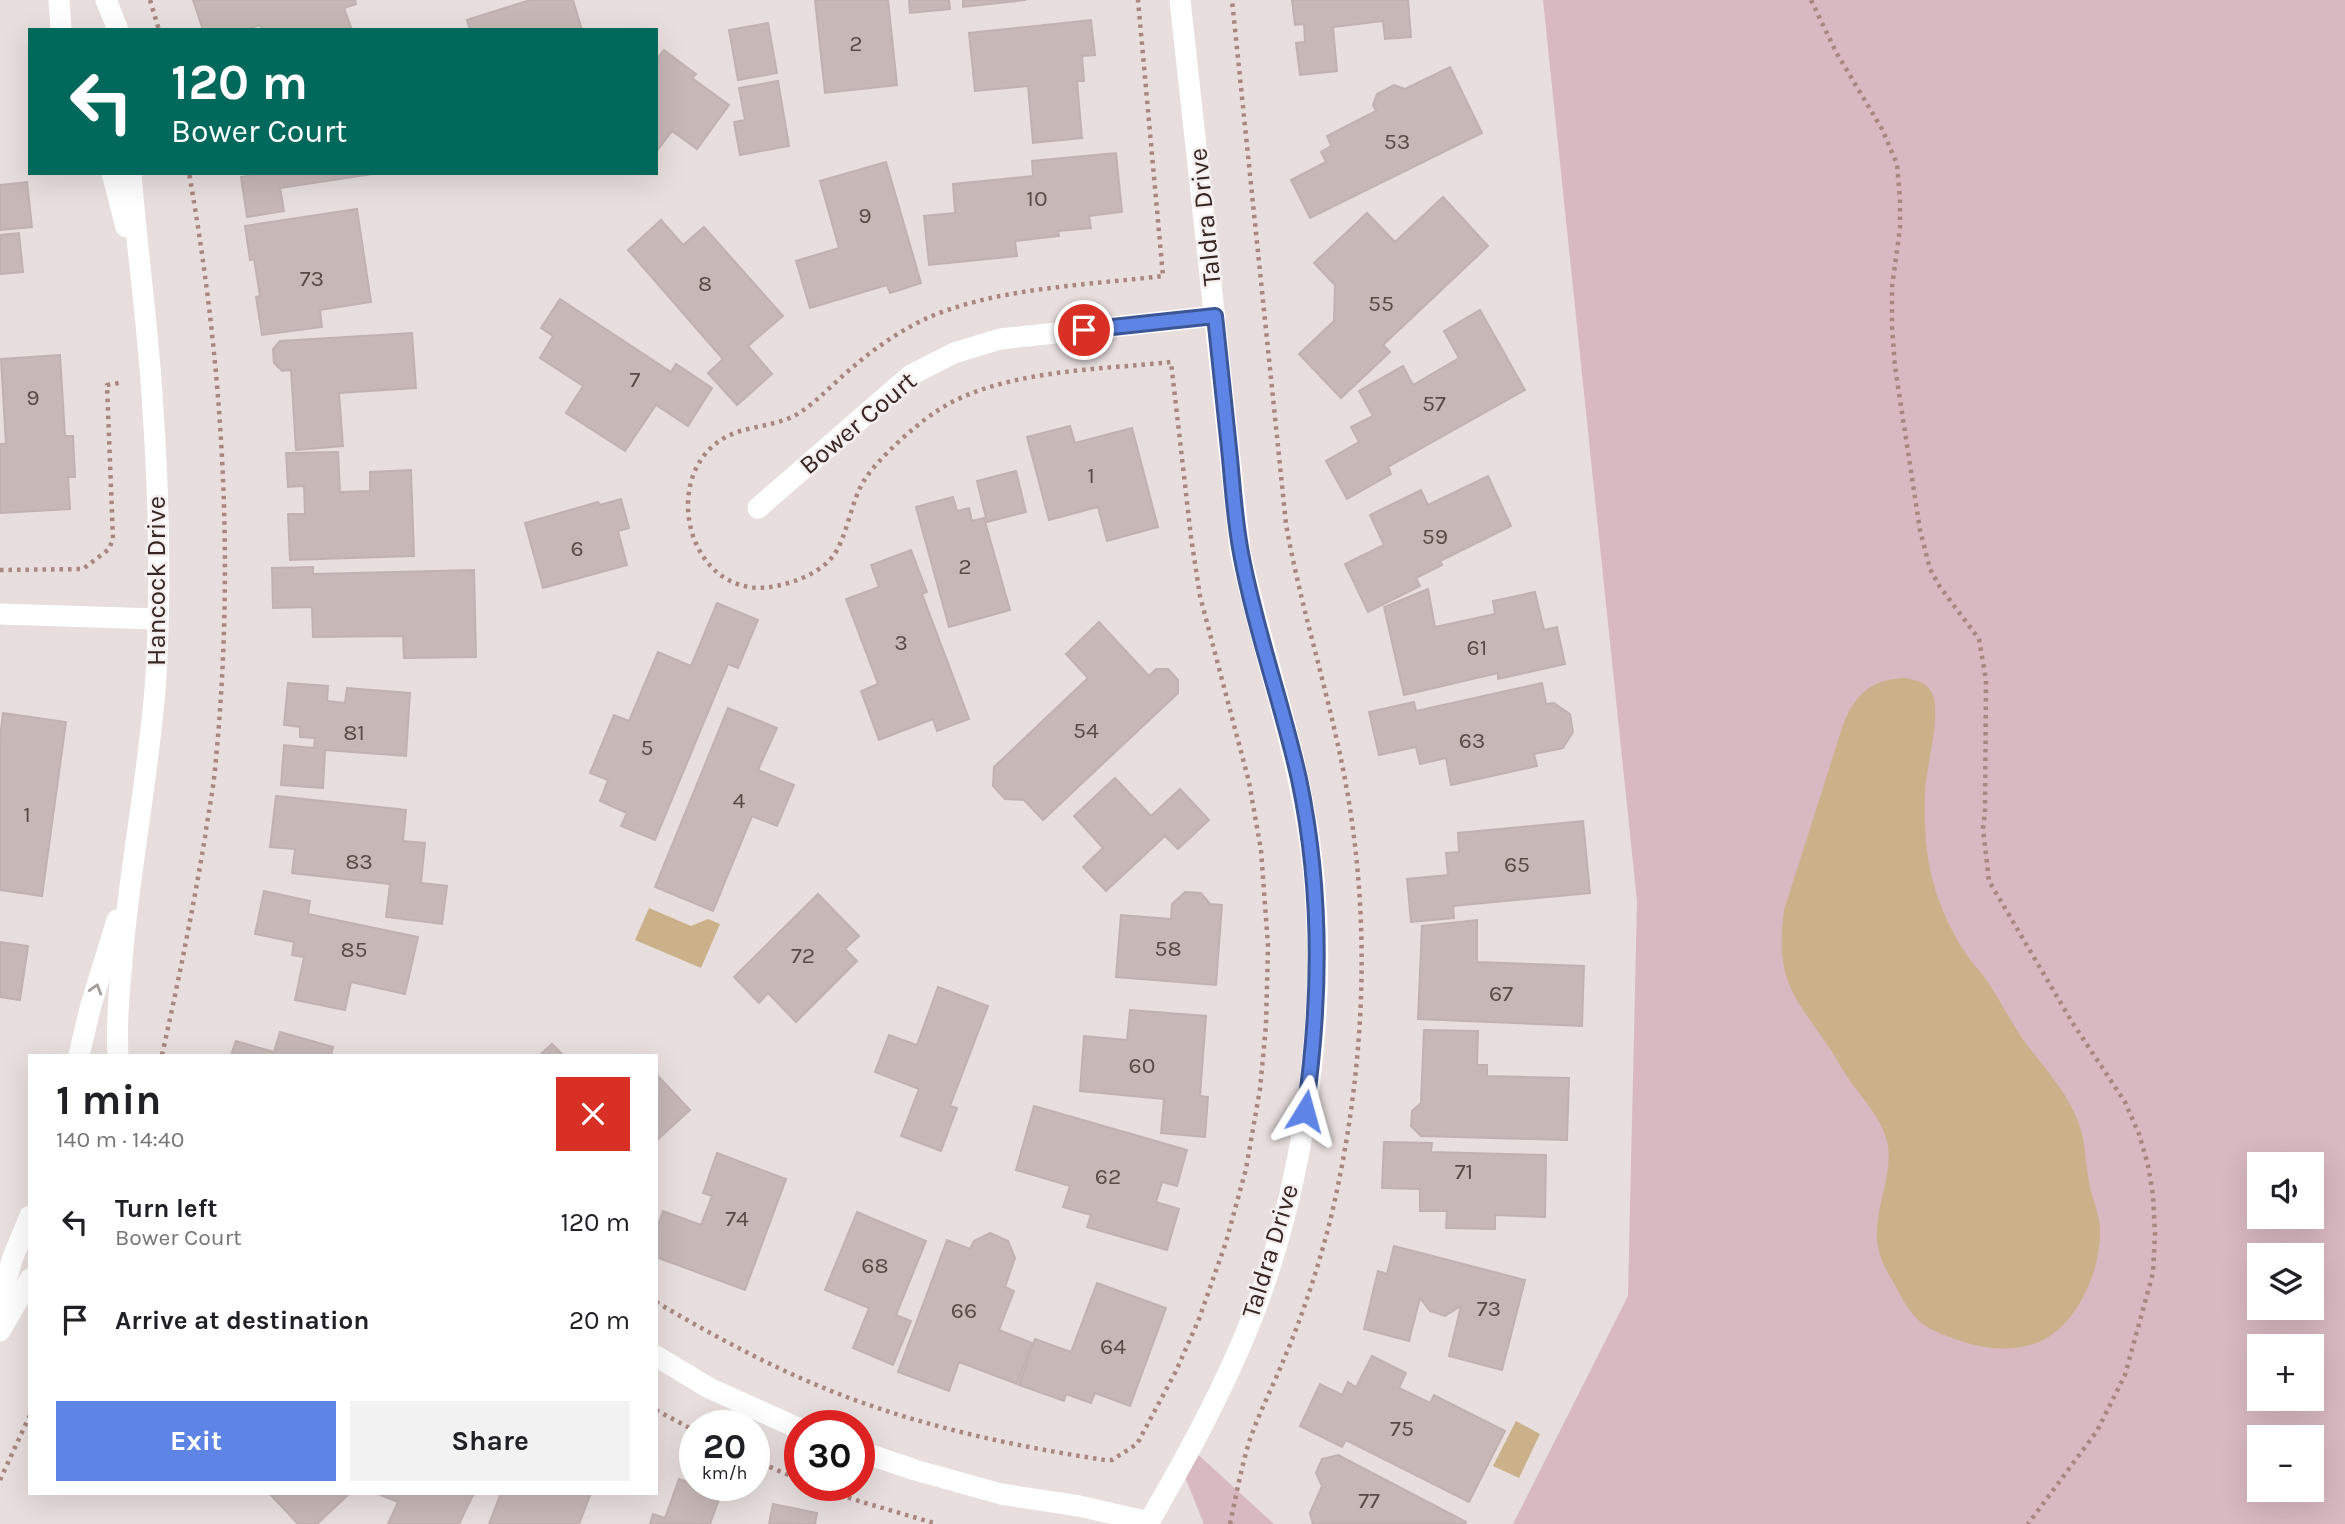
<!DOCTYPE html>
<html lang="en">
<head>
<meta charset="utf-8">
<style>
	body { margin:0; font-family:Karla,sans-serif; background:#f2f2f2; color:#202124; height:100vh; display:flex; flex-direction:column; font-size:26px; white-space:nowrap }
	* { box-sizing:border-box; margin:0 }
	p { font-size:23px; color:#757577 }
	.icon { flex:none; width:38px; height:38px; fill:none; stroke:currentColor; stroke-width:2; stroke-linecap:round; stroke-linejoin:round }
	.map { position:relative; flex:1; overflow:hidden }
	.side { position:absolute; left:28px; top:1054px; width:630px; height:441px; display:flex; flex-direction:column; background:#fff; border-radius:0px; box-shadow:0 7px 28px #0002 }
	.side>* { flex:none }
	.guide { position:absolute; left:28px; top:28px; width:630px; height:147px; border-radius:0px; box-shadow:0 7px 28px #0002; background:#00695c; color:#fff; overflow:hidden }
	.buttons { position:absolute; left:2247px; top:1152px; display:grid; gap:14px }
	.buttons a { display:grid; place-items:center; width:77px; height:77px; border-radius:0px; background:#fff; box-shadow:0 7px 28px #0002; font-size:35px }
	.speed { position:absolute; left:679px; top:1410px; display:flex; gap:14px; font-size:35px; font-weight:700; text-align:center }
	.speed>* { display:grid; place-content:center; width:91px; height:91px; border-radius:50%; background:#fff; box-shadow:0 7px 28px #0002; line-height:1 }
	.speed small { font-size:18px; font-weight:400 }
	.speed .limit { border:10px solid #d22; background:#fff; color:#111 }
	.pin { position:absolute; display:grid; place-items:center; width:60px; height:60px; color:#fff; margin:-30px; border:4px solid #fff; border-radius:50%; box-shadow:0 2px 7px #0007 }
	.me { position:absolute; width:77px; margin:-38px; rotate:8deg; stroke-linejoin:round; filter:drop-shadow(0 0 5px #0008) }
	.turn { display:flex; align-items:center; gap:24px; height:147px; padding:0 28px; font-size:32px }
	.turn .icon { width:91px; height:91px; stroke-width:2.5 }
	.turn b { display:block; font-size:49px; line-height:60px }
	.round { display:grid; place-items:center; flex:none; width:74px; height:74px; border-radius:0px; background:#f2f2f2 }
	.summary { display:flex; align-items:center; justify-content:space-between; height:119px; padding:0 28px }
	h1 { font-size:42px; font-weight:700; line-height:52px }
	.primary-button { display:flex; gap:14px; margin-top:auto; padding:14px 28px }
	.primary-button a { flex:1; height:80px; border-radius:0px; background:#5e85e6; color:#fff; font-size:28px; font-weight:700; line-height:80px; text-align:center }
	.primary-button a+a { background:#f2f2f2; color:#202124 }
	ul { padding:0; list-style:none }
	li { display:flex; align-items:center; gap:21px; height:98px; padding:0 28px }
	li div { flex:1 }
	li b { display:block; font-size:26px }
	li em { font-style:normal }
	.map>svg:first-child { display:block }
	.green { fill:#d8b8c1; fill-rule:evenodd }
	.water { fill:#cab18a }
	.building { fill:#c6b8b7; stroke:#c1b2b1; stroke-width:2 }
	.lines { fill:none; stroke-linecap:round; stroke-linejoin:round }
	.path { stroke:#a98781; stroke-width:4.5; stroke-dasharray:3.5 5; stroke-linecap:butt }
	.minor { stroke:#fff; stroke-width:21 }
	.oneway { stroke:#a59d9b }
	.route-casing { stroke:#3d5696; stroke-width:18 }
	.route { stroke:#5e85e6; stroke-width:12 }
	.labels { text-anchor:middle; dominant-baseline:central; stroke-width:5; stroke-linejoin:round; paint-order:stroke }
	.number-label { font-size:23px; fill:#5a4a46 }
	.street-label { font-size:26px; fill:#362521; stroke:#f5eeee }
</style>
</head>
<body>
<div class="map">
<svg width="2345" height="1524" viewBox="0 0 2345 1524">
	<rect width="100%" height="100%" fill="#e8dede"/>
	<!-- green -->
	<g class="green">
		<path d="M 1543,0 L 2345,0 L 2345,1524 L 1513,1524 L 1628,1296 L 1637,901 ZM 2259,1164 L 2312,1164 L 2312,1216 L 2259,1216 ZM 2259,1255 L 2312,1255 L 2312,1307 L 2259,1307 ZM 2259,1346 L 2312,1346 L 2312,1398 L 2259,1398 ZM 2259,1437 L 2312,1437 L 2312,1489 L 2259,1489 Z"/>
		<path d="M 1192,1449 L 1274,1524 L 1204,1524 L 1181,1467 Z"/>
	</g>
	<!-- water -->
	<g class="water">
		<path d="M 1904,678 C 1915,680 1926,681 1932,693 C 1942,713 1926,768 1925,792 C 1924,816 1925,842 1929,865 C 1936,899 1949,929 1968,957 C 1975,966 1983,974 1989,984 C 2001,1002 2011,1022 2024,1041 C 2041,1064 2062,1086 2074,1112 C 2086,1138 2084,1149 2088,1176 C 2090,1194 2099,1211 2100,1228 C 2102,1268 2078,1324 2041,1341 C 2007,1357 1963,1345 1931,1329 C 1914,1320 1906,1306 1897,1289 C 1890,1275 1881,1264 1878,1247 C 1871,1212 1895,1176 1887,1141 C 1881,1119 1866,1102 1852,1084 C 1844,1073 1838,1061 1831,1050 C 1793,995 1775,981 1784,910 L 1844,722 C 1857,693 1871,680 1904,678 Z"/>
		<path d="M 649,908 L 691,926 L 708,919 L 720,924 L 701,968 L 635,940 Z"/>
		<path d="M 1516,1421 L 1540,1434 L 1519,1478 L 1493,1466 Z"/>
	</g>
	<!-- building -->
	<g class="building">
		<path d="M 193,0 L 355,0 L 356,4 L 344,8 L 352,30 L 262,30 L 260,25 L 245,30 L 203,30 Z"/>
		<path d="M 530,0 L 573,0 L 582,30 L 470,30 L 467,20 Z"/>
		<path d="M 815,0 L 888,0 L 897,85 L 825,93 Z"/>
		<path d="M 909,0 L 949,0 L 950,9 L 910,13 Z"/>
		<path d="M 963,0 L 1026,0 L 963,7 Z"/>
		<path d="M 1292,0 L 1408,0 L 1411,37 L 1385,39 L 1383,21 L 1333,27 L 1337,71 L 1300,75 L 1296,43 L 1305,42 L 1304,24 L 1295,25 Z"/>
		<path d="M 1091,20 L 1095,55 L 1082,56 L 1084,81 L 1077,81 L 1082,138 L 1033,143 L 1028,86 L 975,91 L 969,33 Z"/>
		<path d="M 768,23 L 777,73 L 738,80 L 729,30 Z"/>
		<path d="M 664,50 L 696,74 L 692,78 L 729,105 L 697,149 L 672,131 L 656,152 L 656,60 Z"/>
		<path d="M 1450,67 L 1482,133 L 1310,218 L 1291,180 L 1326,162 L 1321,152 L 1331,146 L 1327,136 L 1376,111 L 1373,105 L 1377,94 L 1394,85 L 1405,89 Z"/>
		<path d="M 778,81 L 789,146 L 740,155 L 734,122 L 745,120 L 739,88 Z"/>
		<path d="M 1116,153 L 1122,212 L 1089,216 L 1091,228 L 1058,231 L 1059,236 L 1015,241 L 1017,256 L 929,265 L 924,216 L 955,213 L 953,184 L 1033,176 L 1032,161 Z"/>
		<path d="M 886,162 L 921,283 L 890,293 L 887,285 L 810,308 L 796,261 L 839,248 L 820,181 Z"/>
		<path d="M 265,173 L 379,173 L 280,188 L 284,211 L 247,217 L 241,177 Z"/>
		<path d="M 27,182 L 32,227 L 0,230 L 0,185 Z"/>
		<path d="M 1443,197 L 1488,246 L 1383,345 L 1390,352 L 1341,398 L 1299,354 L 1334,321 L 1335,285 L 1314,263 L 1367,213 L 1395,242 Z"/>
		<path d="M 357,209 L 371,302 L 320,310 L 322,327 L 262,335 L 256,297 L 260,296 L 254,259 L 250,260 L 245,226 Z"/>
		<path d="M 661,220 L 683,245 L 704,227 L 783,316 L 748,346 L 772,374 L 737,405 L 708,373 L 723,359 L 628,250 Z"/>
		<path d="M 19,233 L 23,272 L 0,274 L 0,235 Z"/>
		<path d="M 560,299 L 671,372 L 676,364 L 712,388 L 688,426 L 656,405 L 625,451 L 566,413 L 583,386 L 540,358 L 553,336 L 541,328 Z"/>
		<path d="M 1480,310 L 1525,390 L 1388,467 L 1391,474 L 1347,499 L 1326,461 L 1359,442 L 1351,427 L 1373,416 L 1359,391 L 1403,366 L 1413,385 L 1459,358 L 1444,331 Z"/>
		<path d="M 412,333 L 416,388 L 339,393 L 343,446 L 296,450 L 291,370 L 282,371 L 274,363 L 273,349 L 280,341 Z"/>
		<path d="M 60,355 L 65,436 L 73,436 L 75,477 L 68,477 L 70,509 L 0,513 L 0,444 L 6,444 L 1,359 Z"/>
		<path d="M 1070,426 L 1075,443 L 1132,428 L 1158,527 L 1107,541 L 1098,507 L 1049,520 L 1027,437 Z"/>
		<path d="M 338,452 L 340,492 L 370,491 L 370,472 L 411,470 L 414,556 L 290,560 L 288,514 L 305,514 L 304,486 L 288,487 L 286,453 Z"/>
		<path d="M 1016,471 L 1026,512 L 987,522 L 977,481 Z"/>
		<path d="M 1488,476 L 1511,526 L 1440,561 L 1442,565 L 1416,578 L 1420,586 L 1368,612 L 1345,564 L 1384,545 L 1370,515 L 1421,490 L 1428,505 Z"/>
		<path d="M 953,497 L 957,511 L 969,508 L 972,521 L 984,518 L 1010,610 L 949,627 L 916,507 Z"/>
		<path d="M 621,499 L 629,528 L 618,531 L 627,565 L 543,588 L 525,523 L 598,502 L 600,505 Z"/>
		<path d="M 911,550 L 927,592 L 922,594 L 969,719 L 937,731 L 933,719 L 879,740 L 861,691 L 878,684 L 846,599 L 879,587 L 871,565 Z"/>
		<path d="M 313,567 L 313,574 L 474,570 L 476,657 L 404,658 L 403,636 L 313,637 L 312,607 L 273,608 L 272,568 Z"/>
		<path d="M 1428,589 L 1435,627 L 1495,614 L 1493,601 L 1535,592 L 1544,630 L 1557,627 L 1565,664 L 1498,679 L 1498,673 L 1404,695 L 1384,607 Z"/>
		<path d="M 717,603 L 758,620 L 738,668 L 728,664 L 655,840 L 621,826 L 627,813 L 600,801 L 608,780 L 590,773 L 614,715 L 629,721 L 658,652 L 691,666 Z"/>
		<path d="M 1099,622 L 1149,676 L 1156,669 L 1168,669 L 1178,680 L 1178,693 L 1043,820 L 1024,800 L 1005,799 L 993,786 L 994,767 L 1088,678 L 1066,654 Z"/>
		<path d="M 288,683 L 328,686 L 327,701 L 345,703 L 347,688 L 410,693 L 406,756 L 325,750 L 323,788 L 281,785 L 284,745 L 314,748 L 315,738 L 300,737 L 300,727 L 284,725 Z"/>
		<path d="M 1542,683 L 1546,704 L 1554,703 L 1570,714 L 1573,732 L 1563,748 L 1534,754 L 1537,766 L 1451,785 L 1446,758 L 1420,764 L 1416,747 L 1379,755 L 1369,712 L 1414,702 L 1416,711 Z"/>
		<path d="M 728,708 L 777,728 L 758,770 L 794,785 L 777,826 L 752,816 L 713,911 L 655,887 Z"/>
		<path d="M 3,713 L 66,722 L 42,896 L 0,890 L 0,738 Z"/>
		<path d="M 1115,778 L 1151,816 L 1180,789 L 1209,820 L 1178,849 L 1165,836 L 1106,891 L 1083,867 L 1103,848 L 1074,816 Z"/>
		<path d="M 276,796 L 406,810 L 403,841 L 425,843 L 421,883 L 447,886 L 442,924 L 386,917 L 390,884 L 292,873 L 295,849 L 270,847 Z"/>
		<path d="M 1583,821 L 1590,893 L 1453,906 L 1454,918 L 1411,922 L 1407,879 L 1448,875 L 1446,853 L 1459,852 L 1458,833 Z"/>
		<path d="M 264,891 L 310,901 L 308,914 L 418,937 L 405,994 L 351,982 L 345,1010 L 295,1000 L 304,957 L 292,955 L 294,942 L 255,934 Z"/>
		<path d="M 1185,892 L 1201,893 L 1210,904 L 1222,905 L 1216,985 L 1116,977 L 1121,915 L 1171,919 L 1172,904 Z"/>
		<path d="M 818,894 L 859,936 L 845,949 L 857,961 L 796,1022 L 768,993 L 759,1003 L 734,977 Z"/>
		<path d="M 1477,920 L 1477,962 L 1584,966 L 1582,1026 L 1418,1019 L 1422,926 Z"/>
		<path d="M 0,942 L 28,946 L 20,1000 L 0,997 Z"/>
		<path d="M 938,987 L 988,1006 L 950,1106 L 957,1108 L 941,1151 L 901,1136 L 919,1089 L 875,1072 L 889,1035 L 917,1045 Z"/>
		<path d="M 1130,1010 L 1206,1016 L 1200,1096 L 1208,1097 L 1205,1137 L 1161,1133 L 1164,1099 L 1080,1091 L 1084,1036 L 1127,1040 Z"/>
		<path d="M 1424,1030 L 1478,1031 L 1477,1065 L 1487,1065 L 1487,1076 L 1569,1078 L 1567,1140 L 1421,1136 L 1411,1126 L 1412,1111 L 1421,1103 Z"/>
		<path d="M 280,1032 L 333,1047 L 331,1055 L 231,1055 L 236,1041 L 274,1052 Z"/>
		<path d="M 552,1044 L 563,1055 L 540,1055 Z"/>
		<path d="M 656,1074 L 690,1110 L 656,1141 Z"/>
		<path d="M 1034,1106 L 1187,1150 L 1177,1186 L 1162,1182 L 1156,1202 L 1179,1209 L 1167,1250 L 1087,1227 L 1091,1215 L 1063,1207 L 1070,1186 L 1016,1170 Z"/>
		<path d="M 1384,1142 L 1432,1143 L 1431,1152 L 1546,1155 L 1545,1217 L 1495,1215 L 1495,1229 L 1446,1228 L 1447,1211 L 1420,1211 L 1420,1189 L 1382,1188 Z"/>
		<path d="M 717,1153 L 786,1179 L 745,1290 L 656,1257 L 656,1231 L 663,1211 L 701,1225 L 712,1196 L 703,1193 Z"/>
		<path d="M 857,1212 L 926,1241 L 896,1315 L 911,1321 L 893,1365 L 853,1348 L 869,1308 L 825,1290 Z"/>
		<path d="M 990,1233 L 1008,1241 L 1015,1258 L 1005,1287 L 1014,1291 L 999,1330 L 1032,1343 L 1017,1384 L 959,1362 L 949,1391 L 898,1372 L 947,1240 L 970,1249 L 974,1241 Z"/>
		<path d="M 1394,1246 L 1525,1280 L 1502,1370 L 1449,1356 L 1461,1306 L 1445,1316 L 1430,1311 L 1420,1298 L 1409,1341 L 1364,1329 L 1378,1271 L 1387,1274 Z"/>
		<path d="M 1097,1283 L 1166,1308 L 1130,1406 L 1095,1393 L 1091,1403 L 1066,1394 L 1064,1401 L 1019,1385 L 1035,1339 L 1071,1352 Z"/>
		<path d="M 1372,1356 L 1406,1373 L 1399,1388 L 1430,1403 L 1434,1395 L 1505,1431 L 1469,1502 L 1346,1440 L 1342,1447 L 1300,1426 L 1320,1384 L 1342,1395 L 1348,1382 L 1356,1387 Z"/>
		<path d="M 1338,1455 L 1466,1522 L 1465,1524 L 1313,1524 L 1310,1513 L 1322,1486 L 1316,1473 L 1322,1459 Z"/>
		<path d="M 679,1479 L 721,1494 L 710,1524 L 650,1524 L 653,1514 L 665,1518 Z"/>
		<path d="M 269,1493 L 350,1493 L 317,1524 L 298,1524 Z"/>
		<path d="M 376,1493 L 474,1493 L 459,1524 L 388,1524 L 398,1502 Z"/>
		<path d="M 501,1493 L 591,1493 L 579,1524 L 489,1524 Z"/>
		<path d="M 773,1504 L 817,1513 L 815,1524 L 769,1524 Z"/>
	</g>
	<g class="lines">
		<!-- path -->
		<g class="path">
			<path d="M 150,0 L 159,30"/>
			<path d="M 1811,0 L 1836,52 L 1882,129 L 1897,164 L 1900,199 L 1900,228 L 1892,287 L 1892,327 L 1895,367 L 1920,530 L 1930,569 L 1940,587 L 1979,639 L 1986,680 L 1985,812 L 1983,829 L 1989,881 L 2072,1022 L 2125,1102 L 2139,1134 L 2148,1165 L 2153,1195 L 2155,1234 L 2153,1273 L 2125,1375 L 2097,1431 L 2028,1524"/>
			<path d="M 0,570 L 83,569 L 109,549 L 113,539 L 107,385 L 119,383"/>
			<path d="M 162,1055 C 178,983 193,910 205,837 C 208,814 213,792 215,769 C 235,570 224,370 189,173"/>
			<path d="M 656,1302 C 719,1339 784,1374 852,1399 C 934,1429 1019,1447 1105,1460 L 1112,1460 L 1137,1444 L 1176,1371 L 1199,1319 L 1226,1242 L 1246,1169 L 1260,1089 L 1266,1025 L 1268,946 L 1261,850 L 1249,782 L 1200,596 L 1191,537 L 1171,362 C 1097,370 995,370 934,413 C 913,427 878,459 865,479 C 851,500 847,538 833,556 C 820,573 796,582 776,586 C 681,606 650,450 748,429 C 764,425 780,423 794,416 C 810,407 822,395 836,382 C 862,358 890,336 923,320 C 991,288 1088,285 1163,276 L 1138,0"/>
			<path d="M 656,1410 L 695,1431"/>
			<path d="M 754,1460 L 800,1480"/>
			<path d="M 0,1480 L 30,1415"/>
			<path d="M 816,1486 L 852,1499 L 937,1524"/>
			<path d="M 1230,1524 C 1236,1496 1241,1469 1249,1442 C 1259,1413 1273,1386 1284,1359 C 1304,1312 1320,1262 1332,1213 C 1368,1056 1373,898 1337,741 C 1321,668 1299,598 1286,524 L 1232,0"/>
		</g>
		<!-- minor -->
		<g class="minor">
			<path d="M 59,0 L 61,30"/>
			<path d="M 106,0 L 118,30"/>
			<path d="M 112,173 L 126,227"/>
			<path d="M 758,508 L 911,375 L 954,353 L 1000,339 L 1215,316"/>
			<path d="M 0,614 L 158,619"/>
			<path d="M 79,1055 L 91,1005 L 117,920"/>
			<path d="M 118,1055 C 116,1020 120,985 123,949 C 131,858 150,768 156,676 C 161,588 159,499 153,411 C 149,331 137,253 131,173"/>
			<path d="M 0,1300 L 13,1257 L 30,1216"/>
			<path d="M 0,1331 L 30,1279"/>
			<path d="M 656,1356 L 709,1388 L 800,1429"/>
			<path d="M 859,1451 L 915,1470 L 1001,1494 L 1079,1506 L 1149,1522 C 1187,1456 1224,1389 1252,1318 C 1307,1176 1331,995 1310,844 C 1296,744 1261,648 1240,550 L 1180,0"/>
		</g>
	</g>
	<!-- one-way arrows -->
	<defs><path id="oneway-chevron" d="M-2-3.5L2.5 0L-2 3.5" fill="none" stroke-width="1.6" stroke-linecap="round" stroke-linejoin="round" transform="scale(1.75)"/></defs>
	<use class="oneway" href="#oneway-chevron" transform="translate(96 989) rotate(-73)"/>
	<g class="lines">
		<defs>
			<path id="route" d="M 1084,330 L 1215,316 C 1220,363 1225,411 1230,458 C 1233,490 1235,522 1241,553 C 1255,629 1282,703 1299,779 C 1322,888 1321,1001 1305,1111"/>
		</defs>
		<!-- route casing -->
		<use href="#route" class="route-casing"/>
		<!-- route -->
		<use href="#route" class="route"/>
	</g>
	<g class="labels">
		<!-- number labels -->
		<g class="number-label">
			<text x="856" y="43">2</text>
			<text x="1397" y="141">53</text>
			<text x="1037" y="198">10</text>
			<text x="865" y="215">9</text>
			<text x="312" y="278">73</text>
			<text x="705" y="283">8</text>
			<text x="1381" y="303">55</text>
			<text x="635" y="379">7</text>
			<text x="33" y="397">9</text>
			<text x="1434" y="403">57</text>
			<text x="1091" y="475">1</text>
			<text x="1435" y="536">59</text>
			<text x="577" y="548">6</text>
			<text x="965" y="566">2</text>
			<text x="901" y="642">3</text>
			<text x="1477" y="647">61</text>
			<text x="1086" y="730">54</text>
			<text x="354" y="732">81</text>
			<text x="1472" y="740">63</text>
			<text x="647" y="747">5</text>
			<text x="739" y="800">4</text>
			<text x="27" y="814">1</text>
			<text x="359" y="861">83</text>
			<text x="1517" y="864">65</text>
			<text x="1168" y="948">58</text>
			<text x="354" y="949">85</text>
			<text x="803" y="955">72</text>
			<text x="1501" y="993">67</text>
			<text x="1142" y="1065">60</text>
			<text x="1464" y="1171">71</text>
			<text x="1108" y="1176">62</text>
			<text x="737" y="1218">74</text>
			<text x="875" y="1265">68</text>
			<text x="1489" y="1308">73</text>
			<text x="964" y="1310">66</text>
			<text x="1113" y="1346">64</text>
			<text x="1402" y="1428">75</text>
			<text x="1369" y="1500">77</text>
		</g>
		<!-- street labels -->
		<g class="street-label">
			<text transform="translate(1205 217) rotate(-96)">Taldra Drive</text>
			<text transform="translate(858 423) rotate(-40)">Bower Court</text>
			<text transform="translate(156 581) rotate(-90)">Hancock Drive</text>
			<text transform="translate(1270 1251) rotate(-73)">Taldra Drive</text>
		</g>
	</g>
</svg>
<div class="buttons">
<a><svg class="icon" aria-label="sound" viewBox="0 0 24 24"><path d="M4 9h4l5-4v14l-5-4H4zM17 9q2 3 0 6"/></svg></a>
<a><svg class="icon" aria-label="layers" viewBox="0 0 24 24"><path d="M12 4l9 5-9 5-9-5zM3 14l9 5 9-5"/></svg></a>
<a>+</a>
<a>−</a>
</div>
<div class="speed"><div>20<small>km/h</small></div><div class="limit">30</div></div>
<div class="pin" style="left:1084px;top:330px;background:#d93025"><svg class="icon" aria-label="arrive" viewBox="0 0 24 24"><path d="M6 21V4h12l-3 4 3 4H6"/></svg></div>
<svg class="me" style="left:1305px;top:1111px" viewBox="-20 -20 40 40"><path d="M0-17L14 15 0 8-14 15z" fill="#5e85e6" stroke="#fff" stroke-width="4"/></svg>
<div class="guide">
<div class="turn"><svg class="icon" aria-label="left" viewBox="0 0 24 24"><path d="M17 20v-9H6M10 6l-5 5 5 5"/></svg><div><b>120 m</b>Bower Court</div></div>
</div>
<section class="side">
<div class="summary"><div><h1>1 min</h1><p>140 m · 14:40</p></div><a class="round" style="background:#d93025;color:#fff"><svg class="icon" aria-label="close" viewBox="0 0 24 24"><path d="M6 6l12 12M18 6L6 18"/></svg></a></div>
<ul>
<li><svg class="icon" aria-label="left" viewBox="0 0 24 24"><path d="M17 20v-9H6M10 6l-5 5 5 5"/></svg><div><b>Turn left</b><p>Bower Court</p></div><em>120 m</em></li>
<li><svg class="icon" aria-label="arrive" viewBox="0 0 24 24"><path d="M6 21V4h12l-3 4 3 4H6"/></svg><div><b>Arrive at destination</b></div><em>20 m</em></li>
</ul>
<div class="primary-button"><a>Exit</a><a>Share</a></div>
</section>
</div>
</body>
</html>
